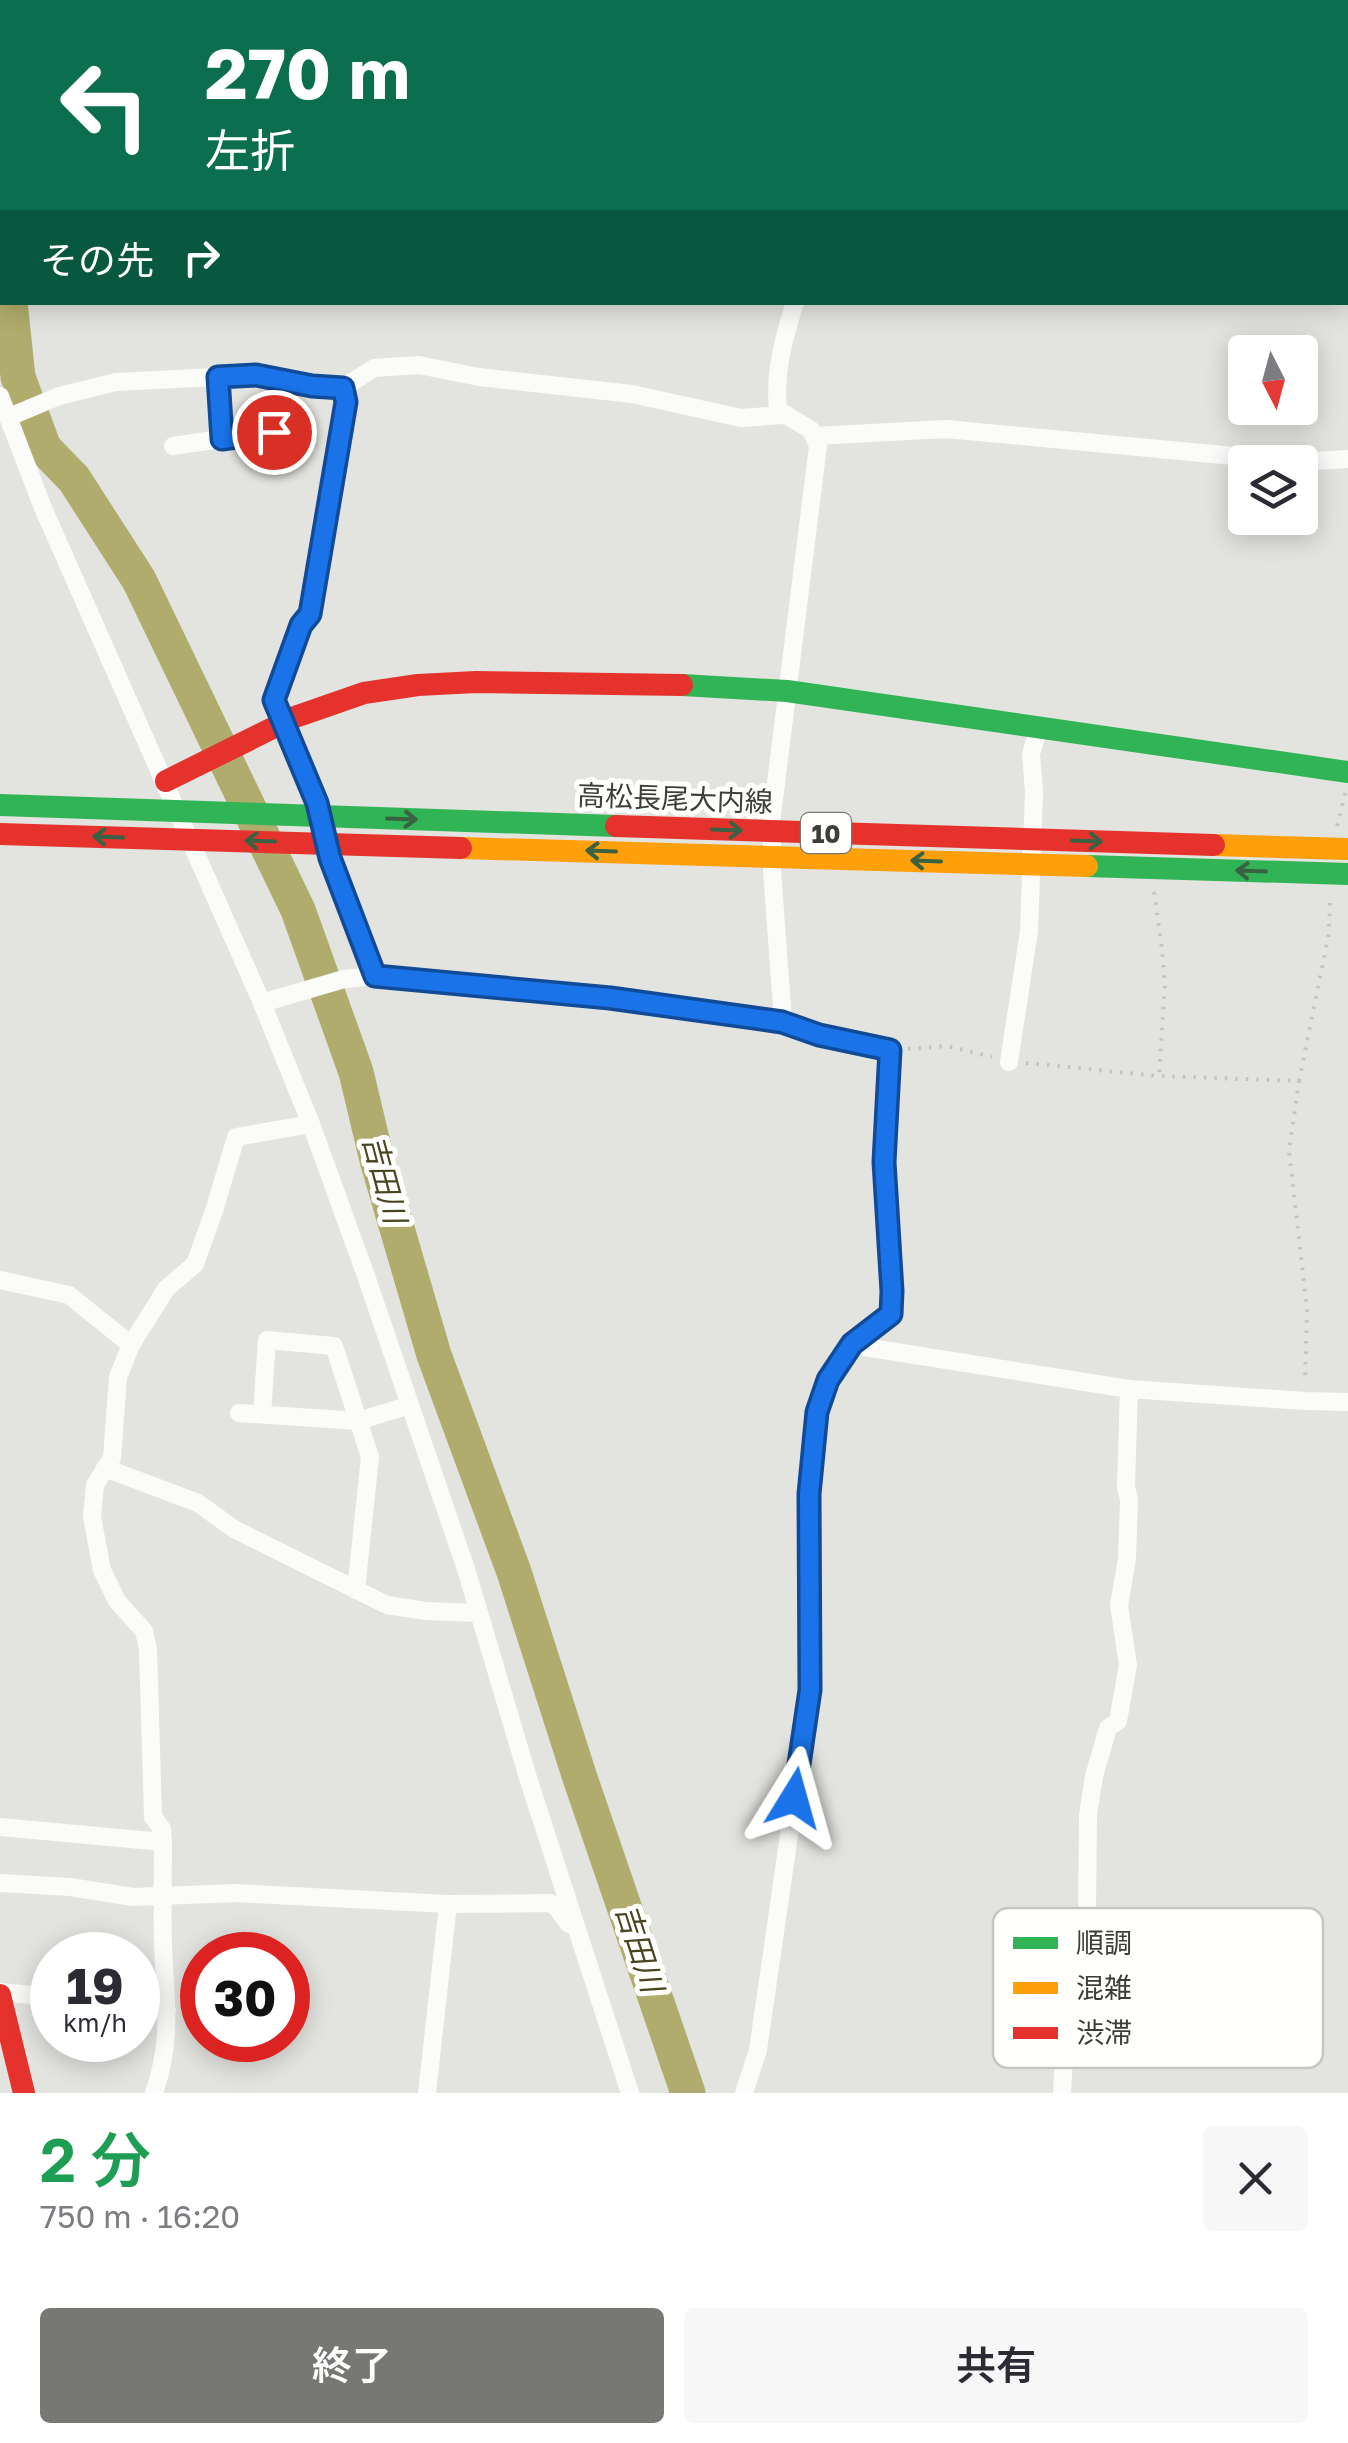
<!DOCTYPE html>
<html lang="ja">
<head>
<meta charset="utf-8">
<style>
	body { margin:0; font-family:"Golos Text","Noto Sans JP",sans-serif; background:#f7f7f7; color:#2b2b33; height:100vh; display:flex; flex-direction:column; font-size:38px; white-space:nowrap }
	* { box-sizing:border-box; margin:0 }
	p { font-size:32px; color:#7c7c81 }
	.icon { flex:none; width:55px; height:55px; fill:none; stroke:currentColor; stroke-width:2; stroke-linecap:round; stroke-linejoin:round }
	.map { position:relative; height:2093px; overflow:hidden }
	.drawer { display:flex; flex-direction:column; background:#fff; flex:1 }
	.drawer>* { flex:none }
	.top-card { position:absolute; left:0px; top:0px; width:1350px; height:305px; box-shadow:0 5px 25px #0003; background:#0b6e4f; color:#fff; overflow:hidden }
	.needle { width:65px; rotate:174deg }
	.tools { position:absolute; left:1228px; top:335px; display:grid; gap:20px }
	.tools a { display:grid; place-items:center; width:90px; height:90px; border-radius:10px; background:#fff; box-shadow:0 5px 25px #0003; font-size:50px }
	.speed { position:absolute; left:30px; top:1932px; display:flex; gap:20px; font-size:50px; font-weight:700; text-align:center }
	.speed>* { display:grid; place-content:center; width:130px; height:130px; border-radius:50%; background:#fff; box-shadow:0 5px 25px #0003; line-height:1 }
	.speed small { font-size:25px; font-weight:400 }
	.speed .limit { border:15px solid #d22; background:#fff; color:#111 }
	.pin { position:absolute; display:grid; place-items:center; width:85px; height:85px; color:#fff; margin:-42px; border:5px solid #fff; border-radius:50%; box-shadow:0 2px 10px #0007 }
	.me { position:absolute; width:110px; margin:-55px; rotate:8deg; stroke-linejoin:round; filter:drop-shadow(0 0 8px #0008) }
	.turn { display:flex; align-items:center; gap:35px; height:210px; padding:0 40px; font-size:45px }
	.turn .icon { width:130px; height:130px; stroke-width:2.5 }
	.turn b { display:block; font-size:70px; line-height:85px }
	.then { display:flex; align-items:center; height:95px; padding:0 40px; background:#0003; gap:20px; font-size:38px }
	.round { display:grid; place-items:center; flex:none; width:105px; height:105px; border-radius:10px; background:#f7f7f7 }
	.summary { display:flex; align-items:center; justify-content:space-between; height:170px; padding:0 40px }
	h1 { font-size:60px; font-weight:600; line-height:75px; color:#1e9e55 }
	.action { display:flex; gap:20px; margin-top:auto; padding:20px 40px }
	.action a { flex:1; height:115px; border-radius:10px; background:#777774; color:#fff; font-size:40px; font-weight:600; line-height:115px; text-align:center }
	.action a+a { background:#f7f7f7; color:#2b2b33 }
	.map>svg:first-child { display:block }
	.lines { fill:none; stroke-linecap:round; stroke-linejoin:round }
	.river { stroke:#b0ac6d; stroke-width:35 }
	.path { stroke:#c3c3c2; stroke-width:4; stroke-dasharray:2.5 8; stroke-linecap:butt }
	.street { stroke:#fbfbfa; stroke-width:18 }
	.fast { stroke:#30b455; stroke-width:22 }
	.slow { stroke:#ff9f0a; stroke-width:22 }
	.jam { stroke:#e5322d; stroke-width:22 }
	.oneway { stroke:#396142 }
	.route-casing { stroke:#114b97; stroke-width:25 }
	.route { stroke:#1a73e8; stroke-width:18 }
	.labels { text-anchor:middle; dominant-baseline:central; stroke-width:10; stroke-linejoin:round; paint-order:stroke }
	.shield { fill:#fffffe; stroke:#777775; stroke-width:2.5 }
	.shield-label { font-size:25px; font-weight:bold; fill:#3d3d3a }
	.street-label { font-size:28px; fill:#3d3d3a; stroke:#fffffe }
	.water-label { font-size:30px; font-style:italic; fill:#484520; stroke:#fffffe }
	.key { fill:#fffffe; stroke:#c5c5c3; stroke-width:2.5 }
	.key-label { font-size:28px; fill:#3d3d3a }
</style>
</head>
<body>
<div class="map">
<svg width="1348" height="2093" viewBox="0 0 1348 2093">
	<rect width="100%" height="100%" fill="#e3e3df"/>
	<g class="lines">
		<!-- river -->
		<g class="river">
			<path d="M 0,202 L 2,223"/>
			<path d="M 10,302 L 18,377 L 44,448 L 74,479 L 139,580 L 298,910 L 356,1072 L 377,1160 L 434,1355 L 514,1572 L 580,1778 L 688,2093"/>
		</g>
		<!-- path -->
		<g class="path">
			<path d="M 1337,826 L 1346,791"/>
			<path d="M 1154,892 L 1162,949 L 1165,985 L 1159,1076"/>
			<path d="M 908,1049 L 947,1046 L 992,1057"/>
			<path d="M 1026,1063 L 1159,1076 L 1299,1081 L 1289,1151 L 1307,1309 L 1305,1382"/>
			<path d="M 1299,1081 L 1329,933 L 1330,895"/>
		</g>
		<!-- street -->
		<g class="street">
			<path d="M 844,2 L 845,0"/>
			<path d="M 217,377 L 222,439"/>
			<path d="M 0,396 L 43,508 L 262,1003 L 311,1124 L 365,1273 L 466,1569 L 529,1781 L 630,2093"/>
			<path d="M 9,417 L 59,396 L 116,382 L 256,375 L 312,386 L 343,388 L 374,368 L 419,365 L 479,377 L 632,394 L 741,418 L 784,415"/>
			<path d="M 815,436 L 946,429 L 1297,462 L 1348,459"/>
			<path d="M 173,446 L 274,431"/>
			<path d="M 285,723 L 275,700 L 301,625 L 310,614 L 346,401 L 343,388"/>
			<path d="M 325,836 L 336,873 L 375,976"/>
			<path d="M 262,1003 L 344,979 L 375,976 L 610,998 L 783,1021 L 819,1035 L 890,1051 L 884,1161 L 893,1291 L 891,1314 L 852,1345 L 828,1380 L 817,1413 L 809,1494 L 810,1690 L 758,2050 L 744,2093"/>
			<path d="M 783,1021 L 772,870 L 772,815 L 818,446 L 811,430 L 778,410 C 774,372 784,338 795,302"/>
			<path d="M 1009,1062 L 1029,931 L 1034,792 L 1031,754 L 1039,727"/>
			<path d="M 0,1280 L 69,1295 L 131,1345"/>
			<path d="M 852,1345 L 1129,1389 L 1305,1401 L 1348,1402"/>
			<path d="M 239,1413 L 358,1421 L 410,1405"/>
			<path d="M 262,1414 L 267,1340 L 334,1346 L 370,1457 L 356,1590"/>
			<path d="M 105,1468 L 198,1503 L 234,1529 L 387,1605 L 425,1611 L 479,1613"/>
			<path d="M 0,1827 L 163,1842"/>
			<path d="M 0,1883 L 70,1887 L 133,1897 L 236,1893 L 448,1904 L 550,1903 L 556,1907 L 569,1924"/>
			<path d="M 0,1992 L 52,1997"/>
			<path d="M 138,2007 L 167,2011"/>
			<path d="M 154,2093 C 173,2038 165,2001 163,1945 C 162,1911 163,1876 163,1842 L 162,1829 L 153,1817 L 148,1649 L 144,1631 L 117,1601 L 102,1570 L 92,1517 L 95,1485 L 112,1458 L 118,1377 L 131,1345 L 166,1289 L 195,1264 L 214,1211 L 236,1137 L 311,1124"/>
			<path d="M 427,2093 L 448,1904"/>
			<path d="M 1062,2093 L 1069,1978 L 1082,1939 L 1087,1908 L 1088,1815 L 1094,1776 L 1108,1728 L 1118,1721 L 1128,1665 L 1119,1605 L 1127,1559 L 1129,1500 L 1126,1487 L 1129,1389"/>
		</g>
		<!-- fast -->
		<g class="fast">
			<path d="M 682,685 L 787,691 L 1348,772"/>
			<path d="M 0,805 L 616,826"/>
			<path d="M 1087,866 L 1348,874"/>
		</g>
		<!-- slow -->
		<g class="slow">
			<path d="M 285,723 L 317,803 L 320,817"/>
			<path d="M 1214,845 L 1348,849"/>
			<path d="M 461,848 L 1087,866"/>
		</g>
		<!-- jam -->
		<g class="jam">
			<path d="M 166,781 L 295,717 L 364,693 L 418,685 L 476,682 L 682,685"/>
			<path d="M 616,826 L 1214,845"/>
			<path d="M 0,834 L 461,848"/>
			<path d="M 0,1995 L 24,2093"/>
		</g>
	</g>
	<!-- one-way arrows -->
	<defs><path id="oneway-shaft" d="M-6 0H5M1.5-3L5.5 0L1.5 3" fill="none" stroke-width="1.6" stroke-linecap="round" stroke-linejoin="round" transform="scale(2.5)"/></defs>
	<g class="oneway">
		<use href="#oneway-shaft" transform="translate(402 819) rotate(2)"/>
		<use href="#oneway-shaft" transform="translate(727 830) rotate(2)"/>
		<use href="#oneway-shaft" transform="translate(108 837) rotate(-178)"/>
		<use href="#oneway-shaft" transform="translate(260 841) rotate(-178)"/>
		<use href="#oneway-shaft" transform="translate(1087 841) rotate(2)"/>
		<use href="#oneway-shaft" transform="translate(601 851) rotate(-178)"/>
		<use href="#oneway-shaft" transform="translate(926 861) rotate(-178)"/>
		<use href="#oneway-shaft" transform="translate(1251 871) rotate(-178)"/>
	</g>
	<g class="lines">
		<defs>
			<path id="route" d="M 274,432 L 222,439 L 218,377 L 256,375 L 312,386 L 343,388 L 346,402 L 310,614 L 301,625 L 274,700 L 317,803 L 330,858 L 375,976 L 610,998 L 782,1022 L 819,1035 L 890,1050 L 884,1162 L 892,1291 L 891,1314 L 852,1344 L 828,1380 L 817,1412 L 809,1494 L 810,1690 L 794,1798"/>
		</defs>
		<!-- route casing -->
		<use href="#route" class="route-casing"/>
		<!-- route -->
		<use href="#route" class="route"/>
	</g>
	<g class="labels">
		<!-- shield labels -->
		<rect class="shield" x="801" y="813" width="50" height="40" rx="8"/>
		<g class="shield-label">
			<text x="826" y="833">10</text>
		</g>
		<!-- street labels -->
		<g class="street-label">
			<text transform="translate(675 798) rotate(2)">高松長尾大内線</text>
		</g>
		<!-- water labels -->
		<g class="water-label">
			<text transform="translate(385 1179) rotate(75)">吉田川</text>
			<text transform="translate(640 1948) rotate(72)">吉田川</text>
		</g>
	</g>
	<!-- legend -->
	<rect x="993" y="1908" width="330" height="160" rx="15" class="key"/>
	<rect x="1013" y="1937" width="45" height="12" fill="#30b455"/>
	<rect x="1013" y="1982" width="45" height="12" fill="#ff9f0a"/>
	<rect x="1013" y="2027" width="45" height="12" fill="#e5322d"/>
	<g class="key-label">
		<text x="1076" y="1953">順調</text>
		<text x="1076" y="1998">混雑</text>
		<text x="1076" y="2043">渋滞</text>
	</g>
</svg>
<div class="tools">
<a><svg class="needle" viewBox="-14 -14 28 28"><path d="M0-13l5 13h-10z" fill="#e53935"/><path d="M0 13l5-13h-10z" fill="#7c7c81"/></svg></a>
<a><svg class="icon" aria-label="layers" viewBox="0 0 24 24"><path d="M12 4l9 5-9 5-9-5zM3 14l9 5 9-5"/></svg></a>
</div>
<div class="speed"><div>19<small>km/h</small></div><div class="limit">30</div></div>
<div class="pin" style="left:274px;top:432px;background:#d93025"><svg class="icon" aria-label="arrive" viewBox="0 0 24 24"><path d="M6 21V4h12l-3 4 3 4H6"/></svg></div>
<svg class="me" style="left:794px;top:1798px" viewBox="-20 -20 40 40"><path d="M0-17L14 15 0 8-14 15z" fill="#1a73e8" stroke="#fff" stroke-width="4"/></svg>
<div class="top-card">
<div class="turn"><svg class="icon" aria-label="left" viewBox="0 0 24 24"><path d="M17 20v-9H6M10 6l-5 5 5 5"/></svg><div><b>270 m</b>左折</div></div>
<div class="then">その先<svg class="icon" aria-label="right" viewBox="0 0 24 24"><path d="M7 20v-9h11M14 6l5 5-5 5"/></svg></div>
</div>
</div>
<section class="drawer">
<div class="summary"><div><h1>2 分</h1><p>750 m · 16:20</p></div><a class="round"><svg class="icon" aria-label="close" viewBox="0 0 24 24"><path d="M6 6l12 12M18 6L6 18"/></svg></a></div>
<div class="action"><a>終了</a><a>共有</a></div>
</section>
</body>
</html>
